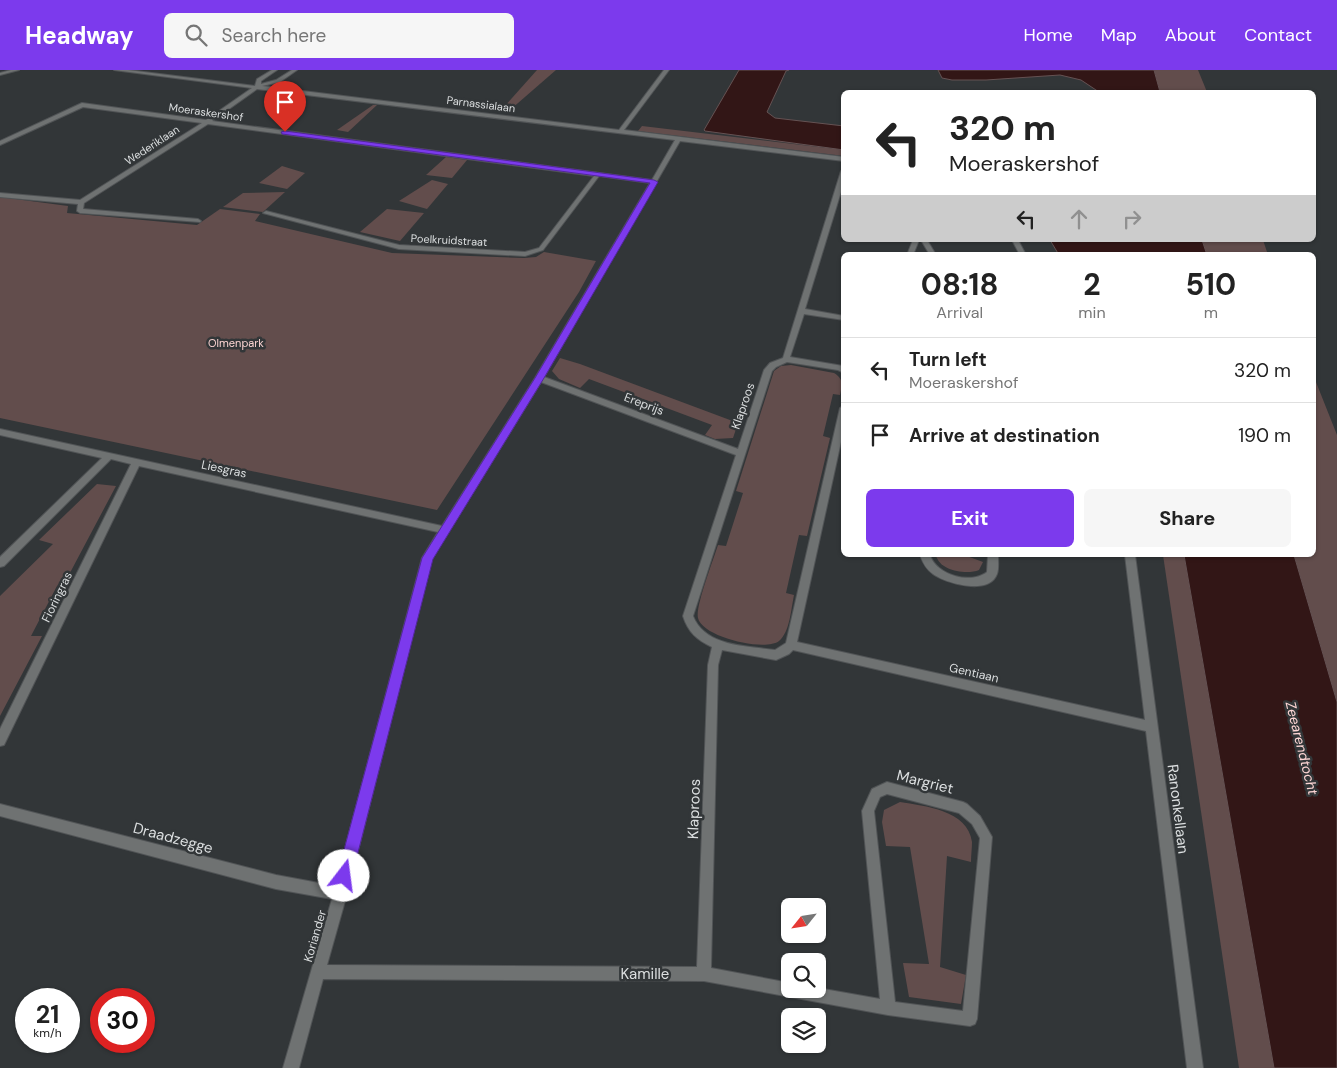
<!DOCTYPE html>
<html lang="en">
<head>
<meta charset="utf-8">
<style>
	body { margin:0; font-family:"DM Sans",sans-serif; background:#f6f6f6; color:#222; height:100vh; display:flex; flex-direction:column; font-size:19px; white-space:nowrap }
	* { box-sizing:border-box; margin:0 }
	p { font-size:16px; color:#767676 }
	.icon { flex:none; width:28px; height:28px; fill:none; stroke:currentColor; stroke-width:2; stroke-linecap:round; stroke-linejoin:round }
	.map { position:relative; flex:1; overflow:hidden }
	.side { position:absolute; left:841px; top:182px; width:475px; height:305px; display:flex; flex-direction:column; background:#fff; border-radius:8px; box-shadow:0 1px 4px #0004 }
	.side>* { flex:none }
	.hud { position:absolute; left:841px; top:20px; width:475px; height:152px; border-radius:8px; box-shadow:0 1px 4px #0004; background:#fff; color:#222; overflow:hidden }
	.needle { width:32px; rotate:240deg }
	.buttons { position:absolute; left:781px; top:828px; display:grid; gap:10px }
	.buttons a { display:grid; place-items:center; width:45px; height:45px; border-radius:8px; background:#fff; box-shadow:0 1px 4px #0004; font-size:25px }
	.speed { position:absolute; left:15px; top:918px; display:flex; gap:10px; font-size:25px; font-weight:700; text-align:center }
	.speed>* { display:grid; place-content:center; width:65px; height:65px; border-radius:50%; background:#fff; box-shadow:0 1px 4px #0004; line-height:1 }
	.speed small { font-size:12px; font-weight:400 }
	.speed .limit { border:8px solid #d22; background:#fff; color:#111 }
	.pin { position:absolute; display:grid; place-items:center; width:42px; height:42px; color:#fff; margin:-51px -21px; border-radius:50% 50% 50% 0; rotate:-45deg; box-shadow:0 0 5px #0007 }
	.pin .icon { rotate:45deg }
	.me { position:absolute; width:55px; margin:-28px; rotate:15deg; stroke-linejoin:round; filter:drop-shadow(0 0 4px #0008) }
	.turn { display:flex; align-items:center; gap:18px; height:105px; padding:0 25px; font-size:22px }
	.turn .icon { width:65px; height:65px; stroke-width:2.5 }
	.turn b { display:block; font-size:35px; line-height:42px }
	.lanes { display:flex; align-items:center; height:48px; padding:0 25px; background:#0003; justify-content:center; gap:25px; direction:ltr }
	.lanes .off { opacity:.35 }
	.eta { display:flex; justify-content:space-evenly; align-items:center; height:85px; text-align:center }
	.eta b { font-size:30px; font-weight:700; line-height:35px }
	.cta { display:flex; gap:10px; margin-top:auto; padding:10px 25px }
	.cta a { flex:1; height:58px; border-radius:8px; background:#7c3aed; color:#fff; font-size:20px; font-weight:700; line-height:58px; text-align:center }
	.cta a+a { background:#f6f6f6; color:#222 }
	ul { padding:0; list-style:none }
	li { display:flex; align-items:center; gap:15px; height:65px; padding:0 25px; border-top:1px solid #e0e0e0 }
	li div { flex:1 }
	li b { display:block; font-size:19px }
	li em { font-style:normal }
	header { display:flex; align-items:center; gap:30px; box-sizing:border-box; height:70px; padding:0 25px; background:#7c3aed; color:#fff }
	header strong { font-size:24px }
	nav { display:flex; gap:28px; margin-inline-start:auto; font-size:18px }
	.search { width:350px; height:45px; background:#f6f6f6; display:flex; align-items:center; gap:12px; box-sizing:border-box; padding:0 18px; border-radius:8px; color:#767676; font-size:19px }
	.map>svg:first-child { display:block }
	.green { fill:#624d4c }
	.water { fill:#321616; stroke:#655253 }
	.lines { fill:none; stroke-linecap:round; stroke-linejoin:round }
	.minor-casing { stroke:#515456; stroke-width:2 }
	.minor { fill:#6f7272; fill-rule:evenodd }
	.route { fill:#7c3aed; stroke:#51269a }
	.labels { text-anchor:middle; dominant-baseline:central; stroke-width:5; stroke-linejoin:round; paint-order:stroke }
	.far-street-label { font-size:11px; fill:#dcdfe0; stroke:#323638 }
	.far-park-label { font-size:11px; fill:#fad3d1; stroke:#323638 }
	.street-label { font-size:12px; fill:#dcdfe0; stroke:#323638 }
	.water-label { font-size:14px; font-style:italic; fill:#fdd5d4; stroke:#323638 }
	.near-street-label { font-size:15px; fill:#dcdfe0; stroke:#323638 }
</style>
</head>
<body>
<header>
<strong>Headway</strong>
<div class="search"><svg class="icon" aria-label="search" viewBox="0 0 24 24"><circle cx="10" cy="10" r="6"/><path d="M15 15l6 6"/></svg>Search here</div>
<nav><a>Home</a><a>Map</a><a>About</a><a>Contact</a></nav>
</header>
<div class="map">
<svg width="1337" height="998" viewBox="0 0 1337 998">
	<rect width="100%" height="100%" fill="#323638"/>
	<!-- green -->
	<g class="green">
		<path d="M 537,0 L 556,0 L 510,40 L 503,38 Z"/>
		<path d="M 1154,0 L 1198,0 L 1207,22 L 1160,22 Z"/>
		<path d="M 373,35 L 377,35 L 348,62 L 337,60 Z"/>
		<path d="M 642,56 L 844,80 L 844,86 L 638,61 Z"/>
		<path d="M 446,87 L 467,90 L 452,108 L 426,105 Z"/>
		<path d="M 282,96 L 305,103 L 287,119 L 259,113 Z"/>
		<path d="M 432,110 L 448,114 L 427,139 L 399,131 Z"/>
		<path d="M 285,122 L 263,142 L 223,137 L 243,123 Z"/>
		<path d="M 0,127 L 68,136 L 67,143 L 197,155 L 220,139 L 260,144 L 255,151 L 392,183 L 524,188 L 536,187 L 544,182 L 596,191 L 579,222 L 437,440 L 0,348 Z"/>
		<path d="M 387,139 L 424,143 L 400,171 L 360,162 Z"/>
		<path d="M 1202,170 L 1263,170 L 1268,185 L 1207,185 Z"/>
		<path d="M 560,288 L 580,294 L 738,353 L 733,368 L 715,369 L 705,365 L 712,355 L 589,309 L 580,318 L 559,309 L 552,301 Z"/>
		<path d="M 791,295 L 834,303 C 844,309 842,315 840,325 L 833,324 L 823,366 L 830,368 L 807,466 L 799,465 L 786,523 L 794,525 C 791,539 790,562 779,571 C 765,582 702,567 698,548 C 695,537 714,488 718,475 L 726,476 L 743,423 L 736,421 L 774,301 L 781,296 Z"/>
		<path d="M 1314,307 L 1337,365 L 1337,632 L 1294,485 L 1314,485 Z"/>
		<path d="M 97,414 L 116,416 L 63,516 L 57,516 L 31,566 L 42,566 L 0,646 L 0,526 L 53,474 L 39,470 Z"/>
		<path d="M 936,485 L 964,485 L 983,492 L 979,500 C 967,505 939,501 936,485 Z"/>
		<path d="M 1163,485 L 1184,485 L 1274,998 L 1239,998 Z"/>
		<path d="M 900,732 C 924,736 968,740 972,772 C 972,778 971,785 971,792 L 947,786 L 940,897 L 966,905 L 961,934 L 909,927 L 903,893 L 929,894 L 910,777 L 886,776 L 882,752 L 884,740 Z"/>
	</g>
	<!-- water -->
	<g class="water">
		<path d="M 739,0 L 789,0 L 786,1 L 767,42 L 775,48 L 844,56 L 844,80 L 705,61 L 704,60 Z"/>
		<path d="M 938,0 L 1154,0 L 1160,22 L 1099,22 L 1081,10 L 1060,5 L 986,10 L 952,10 L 942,8 Z"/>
		<path d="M 1050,170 L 1202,170 L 1207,185 L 1059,185 Z"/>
		<path d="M 1184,485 L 1294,485 L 1337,632 L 1337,998 L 1274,998 Z"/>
	</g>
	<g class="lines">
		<defs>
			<g id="minor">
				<path d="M 11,0 L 19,0 L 0,5 L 0,3 Z"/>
				<path d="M 114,0 L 128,0 L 255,16 L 257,9 L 272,0 L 277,0 L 261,11 L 261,14 L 276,10 L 292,0 L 297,0 L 280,12 L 262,16 L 619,60 L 664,0 L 669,0 L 624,60 L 844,87 L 844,91 L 680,71 L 544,307 L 738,379 L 764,300 L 770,293 L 783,288 L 841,101 L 844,99 L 844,112 L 805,239 L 844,246 L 844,250 L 804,244 L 790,287 L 843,296 L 844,303 L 838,300 L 787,292 L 776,297 L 772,301 L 693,546 C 705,577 748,576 775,580 L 786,573 L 840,338 L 844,335 L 844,358 L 797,572 L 1145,650 L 1125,485 L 1135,485 L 1203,998 L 1187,998 L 1146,661 L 793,580 L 789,584 L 776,590 L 722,580 L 718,595 L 711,898 L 790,913 L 790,919 L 818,918 L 880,929 L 862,741 L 872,719 L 887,712 L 963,732 L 967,734 L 980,746 L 992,767 L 977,949 L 975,954 L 970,956 L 888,945 L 704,911 L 323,909 L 299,998 L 283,998 L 332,829 L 276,819 L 0,746 L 0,734 L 276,805 L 335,816 L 422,488 L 438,462 L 139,396 L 4,675 L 0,676 L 0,659 L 131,394 L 111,389 L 4,496 L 0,497 L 0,487 L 102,388 L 0,365 L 0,359 L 442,456 L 535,308 L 650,113 L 599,106 L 543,180 L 525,186 L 399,179 L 263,143 L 266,141 L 399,175 L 525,182 L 539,178 L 594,106 L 208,54 L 84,133 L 83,139 L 198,149 L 201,151 L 200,152 L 80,143 L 77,141 L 78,134 L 0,127 L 0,123 L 80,130 L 202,53 L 83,37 L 0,75 L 0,71 L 82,33 L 206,50 L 252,18 ZM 257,19 L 675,70 L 652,110 L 212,51 ZM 541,312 L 736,385 L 683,546 C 688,562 697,570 712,577 L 708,595 L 697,897 L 327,895 L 347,824 L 432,489 ZM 887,724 L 959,743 L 972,754 L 980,768 L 963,941 L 895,932 L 874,741 L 880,727 Z"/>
				<path d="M 913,170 L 919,170 L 913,185 L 907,185 Z"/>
				<path d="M 921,170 L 927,170 L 936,185 L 930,185 Z"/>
				<path d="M 1012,170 L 1018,170 L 1026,185 L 1020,185 Z"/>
				<path d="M 920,485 L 930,485 C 936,505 971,515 987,502 L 988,485 L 998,485 C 998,491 999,499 997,504 C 989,526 945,513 933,504 C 926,499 923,493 920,485 Z"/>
			</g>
		</defs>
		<!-- minor casing -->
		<use href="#minor" class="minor-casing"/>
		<!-- minor -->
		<use href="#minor" class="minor"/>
	</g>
	<!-- route -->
	<path class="route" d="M 285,61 L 654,110 L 658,112 L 544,308 L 433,489 L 352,806 L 349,812 L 344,814 L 339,812 L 337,806 L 422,488 L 535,308 L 650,113 L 282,64 L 281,62 Z"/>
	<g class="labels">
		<!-- far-street labels -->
		<g class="far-street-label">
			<text transform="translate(481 34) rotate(7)">Parnassialaan</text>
			<text transform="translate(206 42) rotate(8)">Moeraskershof</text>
			<text transform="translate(152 75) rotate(-33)">Wederiklaan</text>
			<text transform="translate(449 170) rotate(3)">Poelkruidstraat</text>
		</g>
		<!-- far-park labels -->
		<g class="far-park-label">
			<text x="236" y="273">Olmenpark</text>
		</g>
		<!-- street labels -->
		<g class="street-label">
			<text transform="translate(644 334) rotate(21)">Ereprijs</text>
			<text transform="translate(743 336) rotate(-71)">Klaproos</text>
			<text transform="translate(224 399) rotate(12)">Liesgras</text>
			<text transform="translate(57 527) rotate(-64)">Fioringras</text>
			<text transform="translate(974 603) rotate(13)">Gentiaan</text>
			<text transform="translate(315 866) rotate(-74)">Koriander</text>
		</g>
		<!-- water labels -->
		<g class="water-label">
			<text transform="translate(1302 678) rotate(76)">Zeearendtocht</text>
		</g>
		<!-- near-street labels -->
		<g class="near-street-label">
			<text transform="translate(925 712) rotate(14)">Margriet</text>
			<text transform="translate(694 739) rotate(-88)">Klaproos</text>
			<text transform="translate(1178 739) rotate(83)">Ranonkellaan</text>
			<text transform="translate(173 768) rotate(15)">Draadzegge</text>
			<text x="645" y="904">Kamille</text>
		</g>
	</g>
</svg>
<div class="buttons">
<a><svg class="needle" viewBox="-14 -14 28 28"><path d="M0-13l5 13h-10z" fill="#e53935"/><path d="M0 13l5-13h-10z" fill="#767676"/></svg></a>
<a><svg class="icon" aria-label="search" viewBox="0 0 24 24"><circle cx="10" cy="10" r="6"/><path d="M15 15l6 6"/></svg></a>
<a><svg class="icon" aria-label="layers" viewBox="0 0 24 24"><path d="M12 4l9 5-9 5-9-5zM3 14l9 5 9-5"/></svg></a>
</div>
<div class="speed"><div>21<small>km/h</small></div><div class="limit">30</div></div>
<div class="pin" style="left:285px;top:62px;background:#d93025"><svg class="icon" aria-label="arrive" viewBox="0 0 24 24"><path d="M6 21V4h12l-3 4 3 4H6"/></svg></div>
<svg class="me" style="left:344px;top:806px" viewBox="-20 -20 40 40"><circle r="19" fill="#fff"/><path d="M0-13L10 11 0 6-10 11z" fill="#7c3aed"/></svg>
<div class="hud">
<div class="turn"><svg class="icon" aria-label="left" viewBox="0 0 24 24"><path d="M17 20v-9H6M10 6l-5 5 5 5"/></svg><div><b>320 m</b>Moeraskershof</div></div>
<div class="lanes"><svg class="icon" aria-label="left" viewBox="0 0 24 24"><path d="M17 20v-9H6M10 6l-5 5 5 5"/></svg><svg class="icon off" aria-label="ahead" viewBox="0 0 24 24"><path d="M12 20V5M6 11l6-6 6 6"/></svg><svg class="icon off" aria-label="right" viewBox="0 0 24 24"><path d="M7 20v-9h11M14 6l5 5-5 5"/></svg></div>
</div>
<section class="side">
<div class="eta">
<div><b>08:18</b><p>Arrival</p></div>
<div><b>2</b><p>min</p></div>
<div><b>510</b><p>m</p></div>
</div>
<ul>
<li><svg class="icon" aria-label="left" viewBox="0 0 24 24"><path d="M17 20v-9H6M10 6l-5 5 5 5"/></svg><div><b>Turn left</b><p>Moeraskershof</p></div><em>320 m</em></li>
<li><svg class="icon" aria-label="arrive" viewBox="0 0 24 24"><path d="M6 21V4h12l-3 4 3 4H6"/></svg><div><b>Arrive at destination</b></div><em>190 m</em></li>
</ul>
<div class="cta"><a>Exit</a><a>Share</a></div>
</section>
</div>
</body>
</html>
